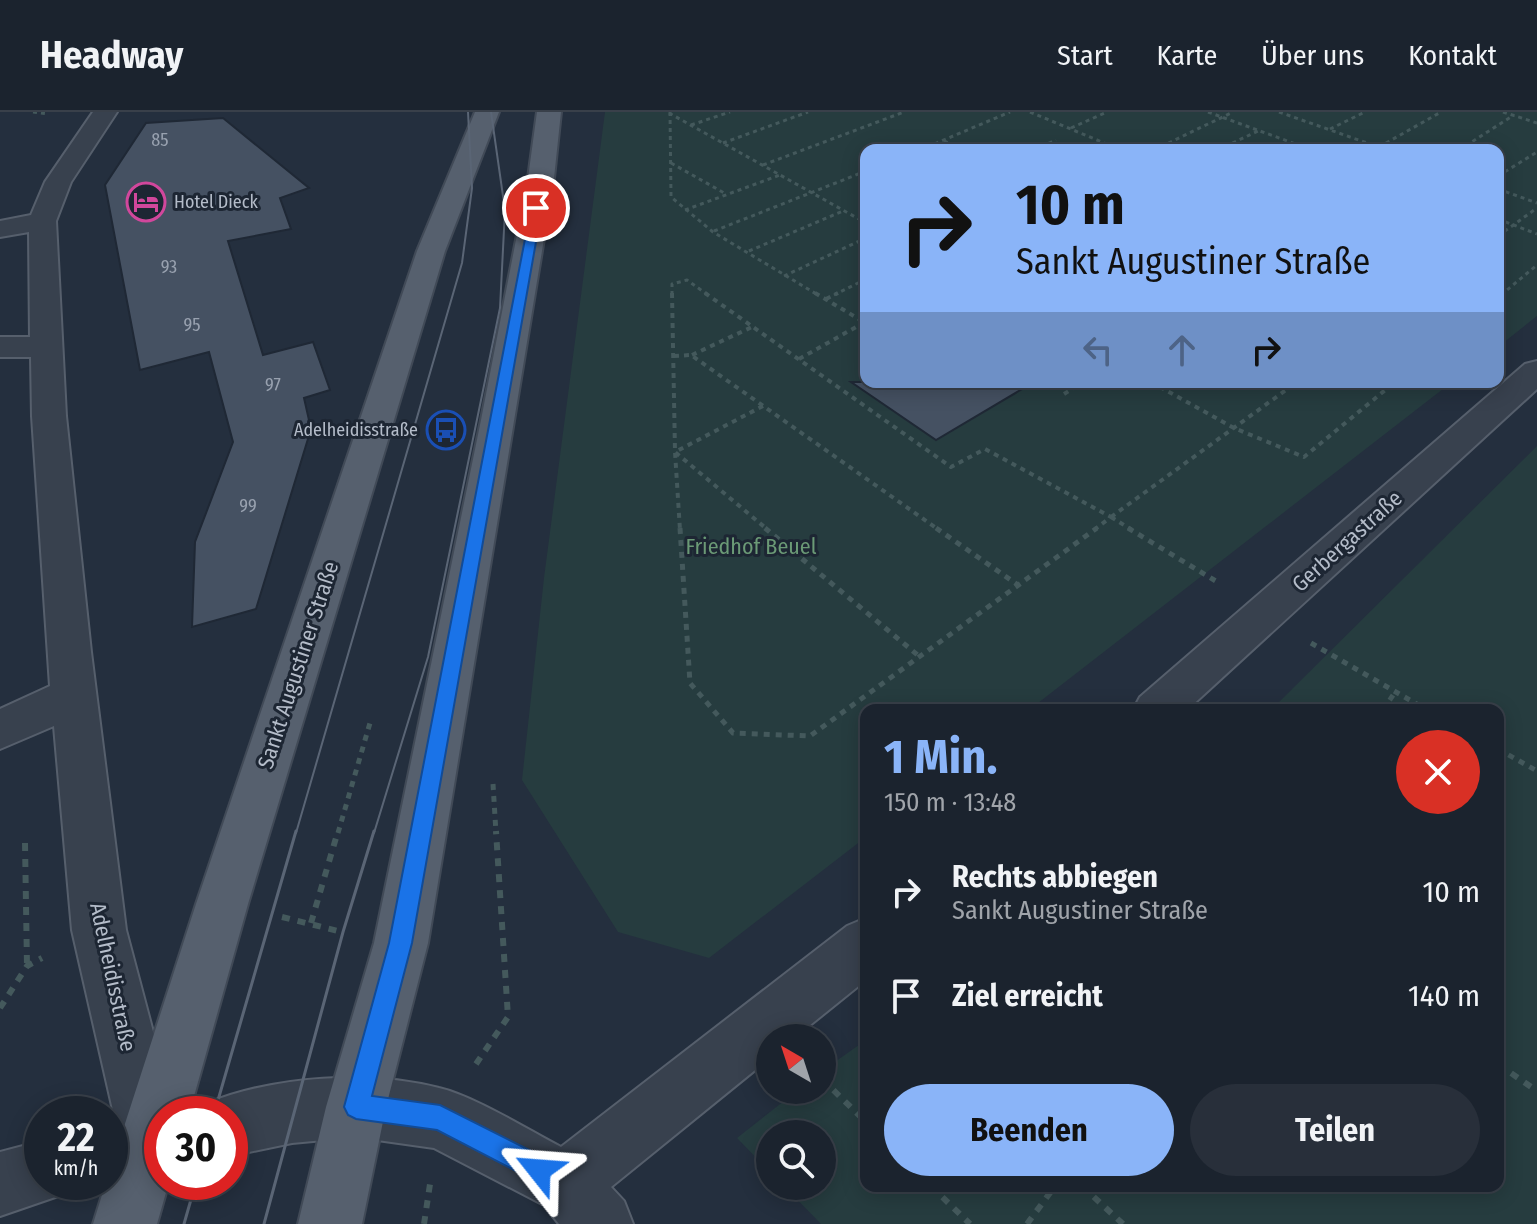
<!DOCTYPE html>
<html lang="de">
<head>
<meta charset="utf-8">
<style>
	body { margin:0; font-family:"Fira Sans Condensed",sans-serif; background:#282f3a; color:#f1f3f6; height:100vh; display:flex; flex-direction:column; font-size:30px; white-space:nowrap }
	* { box-sizing:border-box; margin:0 }
	p { font-size:26px; color:#a0a4aa }
	.icon { flex:none; width:44px; height:44px; fill:none; stroke:currentColor; stroke-width:2; stroke-linecap:round; stroke-linejoin:round }
	.map { position:relative; flex:1; overflow:hidden }
	.side { position:absolute; left:860px; top:592px; width:644px; height:488px; display:flex; flex-direction:column; background:#1b232e; border-radius:16px; box-shadow:0 4px 20px #0003,0 0 0 2px #39404a }
	.side>* { flex:none }
	.guide { position:absolute; left:860px; top:32px; width:644px; height:244px; border-radius:16px; box-shadow:0 4px 20px #0003,0 0 0 2px #39404a; background:#8ab4f8; color:#111; overflow:hidden }
	.needle { width:52px; rotate:321deg }
	.controls { position:absolute; left:756px; top:912px; display:grid; gap:16px }
	.controls a { display:grid; place-items:center; width:80px; height:80px; border-radius:50%; background:#1b232e; box-shadow:0 4px 20px #0003,0 0 0 2px #39404a; font-size:40px }
	.speed { position:absolute; left:24px; top:984px; display:flex; gap:16px; font-size:40px; font-weight:700; text-align:center }
	.speed>* { display:grid; place-content:center; width:104px; height:104px; border-radius:50%; background:#1b232e; box-shadow:0 4px 20px #0003,0 0 0 2px #39404a; line-height:1 }
	.speed small { font-size:20px; font-weight:400 }
	.speed .limit { border:12px solid #d22; background:#fff; color:#111 }
	.pin { position:absolute; display:grid; place-items:center; width:68px; height:68px; color:#fff; margin:-34px; border:4px solid #fff; border-radius:50%; box-shadow:0 2px 8px #0007 }
	.me { position:absolute; width:88px; margin:-44px; rotate:298deg; stroke-linejoin:round; filter:drop-shadow(0 0 6px #0008) }
	.turn { display:flex; align-items:center; gap:28px; height:168px; padding:0 24px; font-size:36px }
	.turn .icon { width:104px; height:104px; stroke-width:2.5 }
	.turn b { display:block; font-size:56px; line-height:68px }
	.lanes { display:flex; align-items:center; height:76px; padding:0 24px; background:#0003; justify-content:center; gap:40px; direction:ltr }
	.lanes .off { opacity:.35 }
	.round { display:grid; place-items:center; flex:none; width:84px; height:84px; border-radius:42px; background:#282f3a }
	.overview { display:flex; align-items:center; justify-content:space-between; height:136px; padding:0 24px }
	h1 { font-size:48px; font-weight:700; line-height:60px; color:#8ab4f8 }
	.cta { display:flex; gap:16px; margin-top:auto; padding:16px 24px }
	.cta a { flex:1; height:92px; border-radius:48px; background:#8ab4f8; color:#111; font-size:32px; font-weight:700; line-height:92px; text-align:center }
	.cta a+a { background:#282f3a; color:#f1f3f6 }
	ul { padding:0; list-style:none }
	li { display:flex; align-items:center; gap:24px; height:104px; padding:0 24px }
	li div { flex:1 }
	li b { display:block; font-size:30px }
	li em { font-style:normal }
	header { display:flex; align-items:center; gap:48px; box-sizing:border-box; height:112px; padding:0 40px; background:#1b232e; border-bottom:2px solid #39404a }
	header strong { font-size:38px }
	nav { display:flex; gap:44px; margin-inline-start:auto; font-size:28px }
	.map>svg:first-child { display:block }
	.green { fill:#263c3f }
	.building { fill:#455162; stroke:#1f2835; stroke-width:2 }
	.lines { fill:none; stroke-linecap:round; stroke-linejoin:round }
	.minor-casing { stroke:#565f6c; stroke-width:4 }
	.major-casing { stroke:#414a57; stroke-width:4 }
	.path-far3 { stroke:#44595c; stroke-width:3; stroke-dasharray:4 4; stroke-linecap:butt }
	.path-far2 { stroke:#44595c; stroke-width:4; stroke-dasharray:5 5; stroke-linecap:butt }
	.path-far1 { stroke:#44595c; stroke-width:5; stroke-dasharray:6 6; stroke-linecap:butt }
	.path { stroke:#44595c; stroke-width:6; stroke-dasharray:8 8; stroke-linecap:butt }
	.minor { fill:#38414e; fill-rule:evenodd }
	.major { fill:#56606e; fill-rule:evenodd }
	.tram-far1 { stroke:#5a6575; stroke-width:2 }
	.tram { stroke:#5a6575; stroke-width:3 }
	.route { fill:#1a73e8; stroke:#114b97; stroke-width:2 }
	.labels { text-anchor:middle; dominant-baseline:central; stroke-width:6; stroke-linejoin:round; paint-order:stroke }
	.number-label { font-size:18px; fill:#98a1af }
	.far-poi-label { font-size:18px; fill:#b4bcc9; stroke:#1d2633; text-anchor:start }
	.street-label { font-size:22px; fill:#b4bcc9; stroke:#1d2633 }
	.park-label { font-size:22px; fill:#6b9a76; stroke:#1d2633 }
</style>
</head>
<body>
<header>
<strong>Headway</strong>
<nav><a>Start</a><a>Karte</a><a>Über uns</a><a>Kontakt</a></nav>
</header>
<div class="map">
<svg width="1537" height="1112" viewBox="0 0 1537 1112">
	<rect width="100%" height="100%" fill="#242f3e"/>
	<!-- green -->
	<g class="green">
		<path d="M 605,0 L 1537,0 L 1537,204 L 1498,235 L 1498,38 L 866,38 L 866,270 L 1452,270 L 1029,598 L 866,598 L 866,725 L 709,846 L 618,820 L 522,668 L 544,466 Z"/>
		<path d="M 1537,334 L 1537,1112 L 821,1112 L 784,1074 L 822,1074 L 822,1022 L 770,1022 L 770,1060 L 737,1026 L 798,978 L 822,978 L 822,959 L 866,928 L 866,1074 L 1498,1074 L 1498,598 L 1271,598 Z"/>
	</g>
	<!-- building -->
	<g class="building">
		<path d="M 223,6 L 309,76 L 280,86 L 291,117 L 228,129 L 263,243 L 313,230 L 330,278 L 304,286 L 311,317 L 256,497 L 192,515 L 195,430 L 233,330 L 209,240 L 140,258 L 105,73 L 146,11 Z"/>
		<path d="M 851,270 L 1034,270 L 936,328 Z"/>
	</g>
	<g class="lines">
		<defs>
			<g id="minor">
				<path d="M 93,0 L 117,0 L 71,70 L 56,109 L 66,304 L 91,540 L 126,818 L 174,999 L 181,1002 L 162,1002 L 162,1056 L 110,1070 L 110,1008 L 115,1007 L 72,818 L 54,614 L 0,637 L 0,597 L 50,574 L 32,304 L 31,245 L 0,245 L 0,225 L 30,225 L 29,120 L 0,125 L 0,109 L 31,103 L 45,70 Z"/>
				<path d="M 1537,249 L 1537,277 L 1187,598 L 1133,598 L 1140,585 L 1525,252 Z"/>
				<path d="M 866,806 L 866,868 L 794,926 L 770,926 L 770,946 L 611,1075 L 624,1089 L 633,1112 L 559,1112 L 544,1093 L 434,1036 L 356,1025 L 292,1031 L 230,1044 L 230,1002 L 204,1002 L 208,991 C 275,964 370,958 439,976 C 474,984 528,1018 561,1035 L 847,814 Z"/>
				<path d="M 42,1029 L 42,1070 L 69,1070 L 64,1082 L 0,1104 L 0,1040 Z"/>
			</g>
			<g id="major">
				<path d="M 475,0 L 499,0 L 445,139 L 248,792 L 189,1002 L 162,1002 L 162,1070 L 169,1070 L 157,1112 L 93,1112 L 106,1070 L 110,1070 L 110,1058 L 196,792 L 417,139 Z"/>
				<path d="M 537,0 L 561,0 L 554,66 L 428,831 L 386,995 L 362,1112 L 298,1112 L 326,995 L 374,831 L 481,308 L 528,66 Z"/>
			</g>
		</defs>
		<!-- minor casing -->
		<use href="#minor" class="minor-casing"/>
		<!-- major casing -->
		<use href="#major" class="major-casing"/>
		<!-- path-far3 -->
		<g class="path-far3">
			<path d="M 33,0 L 48,2"/>
			<path d="M 670,0 L 671,85 L 713,120 L 818,183"/>
			<path d="M 1030,0 L 1121,38"/>
			<path d="M 1208,0 L 1312,38"/>
			<path d="M 1279,0 L 1387,38"/>
			<path d="M 1503,0 L 1537,11"/>
			<path d="M 669,1 L 866,111"/>
			<path d="M 691,13 L 730,0"/>
			<path d="M 1071,16 L 1107,0"/>
			<path d="M 1330,17 L 1365,0"/>
			<path d="M 944,29 L 965,38"/>
			<path d="M 723,31 L 808,0"/>
			<path d="M 1379,35 L 1441,0"/>
			<path d="M 920,38 L 1010,0"/>
			<path d="M 1034,38 L 1056,28"/>
			<path d="M 1154,38 L 1233,0"/>
			<path d="M 1218,38 L 1260,18"/>
			<path d="M 1459,38 L 1514,3"/>
			<path d="M 671,51 L 726,82"/>
			<path d="M 763,53 L 904,0"/>
			<path d="M 1498,64 L 1537,40"/>
			<path d="M 1498,77 L 1537,91"/>
			<path d="M 685,98 L 780,63"/>
			<path d="M 1498,107 L 1537,122"/>
			<path d="M 714,119 L 866,59"/>
			<path d="M 1498,124 L 1537,96"/>
			<path d="M 749,139 L 843,99"/>
			<path d="M 784,164 L 866,126"/>
			<path d="M 672,183 L 672,172 L 687,168 L 708,183"/>
			<path d="M 834,183 L 866,167"/>
			<path d="M 1501,183 L 1537,153"/>
		</g>
		<!-- path-far2 -->
		<g class="path-far2">
			<path d="M 672,181 L 675,340 L 680,418"/>
			<path d="M 705,181 L 951,355 L 985,337 L 1111,405"/>
			<path d="M 815,181 L 864,210"/>
			<path d="M 1498,185 L 1503,181"/>
			<path d="M 826,187 L 838,181"/>
			<path d="M 692,243 L 754,214"/>
			<path d="M 674,244 L 691,243 L 939,418"/>
			<path d="M 799,247 L 865,210"/>
			<path d="M 1151,270 L 1234,316 L 1304,345 L 1395,270"/>
			<path d="M 1283,270 L 1291,274"/>
			<path d="M 1064,282 L 1083,270"/>
			<path d="M 763,294 L 675,340 L 768,418"/>
			<path d="M 1111,405 L 1132,418"/>
			<path d="M 1111,405 L 1297,270"/>
			<path d="M 1094,418 L 1111,405"/>
		</g>
		<!-- path-far1 -->
		<g class="path-far1">
			<path d="M 680,416 L 690,571 L 733,621 L 810,624 L 1097,416"/>
			<path d="M 765,416 L 920,545"/>
			<path d="M 936,416 L 1018,473"/>
			<path d="M 1128,416 L 1219,471"/>
			<path d="M 1311,531 L 1427,598"/>
			<path d="M 1383,598 L 1395,580"/>
			<path d="M 1498,637 L 1537,659"/>
			<path d="M 493,672 L 496,721"/>
			<path d="M 338,721 L 370,611"/>
		</g>
		<!-- path -->
		<g class="path">
			<path d="M 25,731 L 27,854"/>
			<path d="M 282,805 L 342,820"/>
			<path d="M 311,811 L 338,719"/>
			<path d="M 0,896 L 27,854 L 42,846"/>
			<path d="M 476,952 L 508,905 L 496,719"/>
			<path d="M 1498,952 L 1537,979"/>
			<path d="M 822,967 L 866,1010"/>
			<path d="M 931,1074 L 970,1112"/>
			<path d="M 1082,1074 L 1123,1112"/>
			<path d="M 424,1112 L 430,1072"/>
			<path d="M 1027,1112 L 1055,1074"/>
		</g>
		<!-- minor -->
		<use href="#minor" class="minor"/>
		<!-- major -->
		<use href="#major" class="major"/>
		<!-- tram-far1 -->
		<g class="tram-far1">
			<path d="M 296,721 L 462,151 L 472,76 L 468,0"/>
			<path d="M 374,721 L 428,545 L 500,196 L 505,98 L 491,0"/>
		</g>
		<!-- tram -->
		<g class="tram">
			<path d="M 214,1002 L 296,719"/>
			<path d="M 184,1112 L 196,1070"/>
			<path d="M 264,1112 L 343,820 L 374,719"/>
		</g>
	</g>
	<!-- route -->
	<path class="route" d="M 536,93 L 542,96 L 412,831 L 372,984 L 440,993 L 549,1048 L 552,1058 L 549,1067 L 539,1071 L 437,1018 L 356,1007 L 348,1003 L 344,995 L 389,831 L 531,96 Z"/>
	<!-- icons -->
	<defs>
		<symbol id="hotel-ring" viewBox="-11 -11 22 22"><circle r="9.5" fill="#1d2633" stroke="#d1479c" stroke-width="1.5"/><path d="M-6-4.5h1.5V1H6V5H4.5V3h-9V5H-6ZM-4 0a1.8 1.8 0 1 1 3.6 0ZM.5 0V-2.5h3Q6-2.5 6 0Z" fill="#d1479c"/></symbol>
		<symbol id="bus-ring" viewBox="-11 -11 22 22"><circle r="9.5" fill="#1d2633" stroke="#1a4fb4" stroke-width="1.5"/><path d="M-5-6H5V4H4V6H2V4H-2V6H-4V4H-5ZM-3.5-4V0h7V-4ZM-3.5 1.2v1.5H-2V1.2ZM2 1.2v1.5H3.5V1.2Z" fill="#1a4fb4"/></symbol>
	</defs>
	<g fill-rule="evenodd">
		<use href="#hotel-ring" x="124" y="68" width="44" height="44"/>
		<use href="#bus-ring" x="424" y="296" width="44" height="44"/>
	</g>
	<g class="labels">
		<!-- number labels -->
		<g class="number-label">
			<text x="160" y="28">85</text>
			<text x="169" y="155">93</text>
			<text x="192" y="213">95</text>
			<text x="273" y="273">97</text>
			<text x="248" y="394">99</text>
		</g>
		<!-- far-poi labels -->
		<g class="far-poi-label">
			<text x="174" y="90">Hotel Dieck</text>
			<text x="418" y="318" text-anchor="end">Adelheidisstraße</text>
		</g>
		<!-- street labels -->
		<g class="street-label">
			<text transform="translate(1347 429) rotate(-42)">Gerbergastraße</text>
			<text transform="translate(298 553) rotate(-72)">Sankt Augustiner Straße</text>
			<text transform="translate(113 865) rotate(78)">Adelheidisstraße</text>
		</g>
		<!-- park labels -->
		<g class="park-label">
			<text x="751" y="434">Friedhof Beuel</text>
		</g>
	</g>
</svg>
<div class="controls">
<a><svg class="needle" viewBox="-14 -14 28 28"><path d="M0-13l5 13h-10z" fill="#e53935"/><path d="M0 13l5-13h-10z" fill="#a0a4aa"/></svg></a>
<a><svg class="icon" aria-label="search" viewBox="0 0 24 24"><circle cx="10" cy="10" r="6"/><path d="M15 15l6 6"/></svg></a>
</div>
<div class="speed"><div>22<small>km/h</small></div><div class="limit">30</div></div>
<div class="pin" style="left:536px;top:96px;background:#d93025"><svg class="icon" aria-label="arrive" viewBox="0 0 24 24"><path d="M6 21V4h12l-3 4 3 4H6"/></svg></div>
<svg class="me" style="left:539px;top:1058px" viewBox="-20 -20 40 40"><path d="M0-17L14 15 0 8-14 15z" fill="#1a73e8" stroke="#fff" stroke-width="4"/></svg>
<div class="guide">
<div class="turn"><svg class="icon" aria-label="right" viewBox="0 0 24 24"><path d="M7 20v-9h11M14 6l5 5-5 5"/></svg><div><b>10 m</b>Sankt Augustiner Straße</div></div>
<div class="lanes"><svg class="icon off" aria-label="left" viewBox="0 0 24 24"><path d="M17 20v-9H6M10 6l-5 5 5 5"/></svg><svg class="icon off" aria-label="ahead" viewBox="0 0 24 24"><path d="M12 20V5M6 11l6-6 6 6"/></svg><svg class="icon" aria-label="right" viewBox="0 0 24 24"><path d="M7 20v-9h11M14 6l5 5-5 5"/></svg></div>
</div>
<section class="side">
<div class="overview"><div><h1>1 Min.</h1><p>150 m · 13:48</p></div><a class="round" style="background:#d93025;color:#fff"><svg class="icon" aria-label="close" viewBox="0 0 24 24"><path d="M6 6l12 12M18 6L6 18"/></svg></a></div>
<ul>
<li><svg class="icon" aria-label="right" viewBox="0 0 24 24"><path d="M7 20v-9h11M14 6l5 5-5 5"/></svg><div><b>Rechts abbiegen</b><p>Sankt Augustiner Straße</p></div><em>10 m</em></li>
<li><svg class="icon" aria-label="arrive" viewBox="0 0 24 24"><path d="M6 21V4h12l-3 4 3 4H6"/></svg><div><b>Ziel erreicht</b></div><em>140 m</em></li>
</ul>
<div class="cta"><a>Beenden</a><a>Teilen</a></div>
</section>
</div>
</body>
</html>
